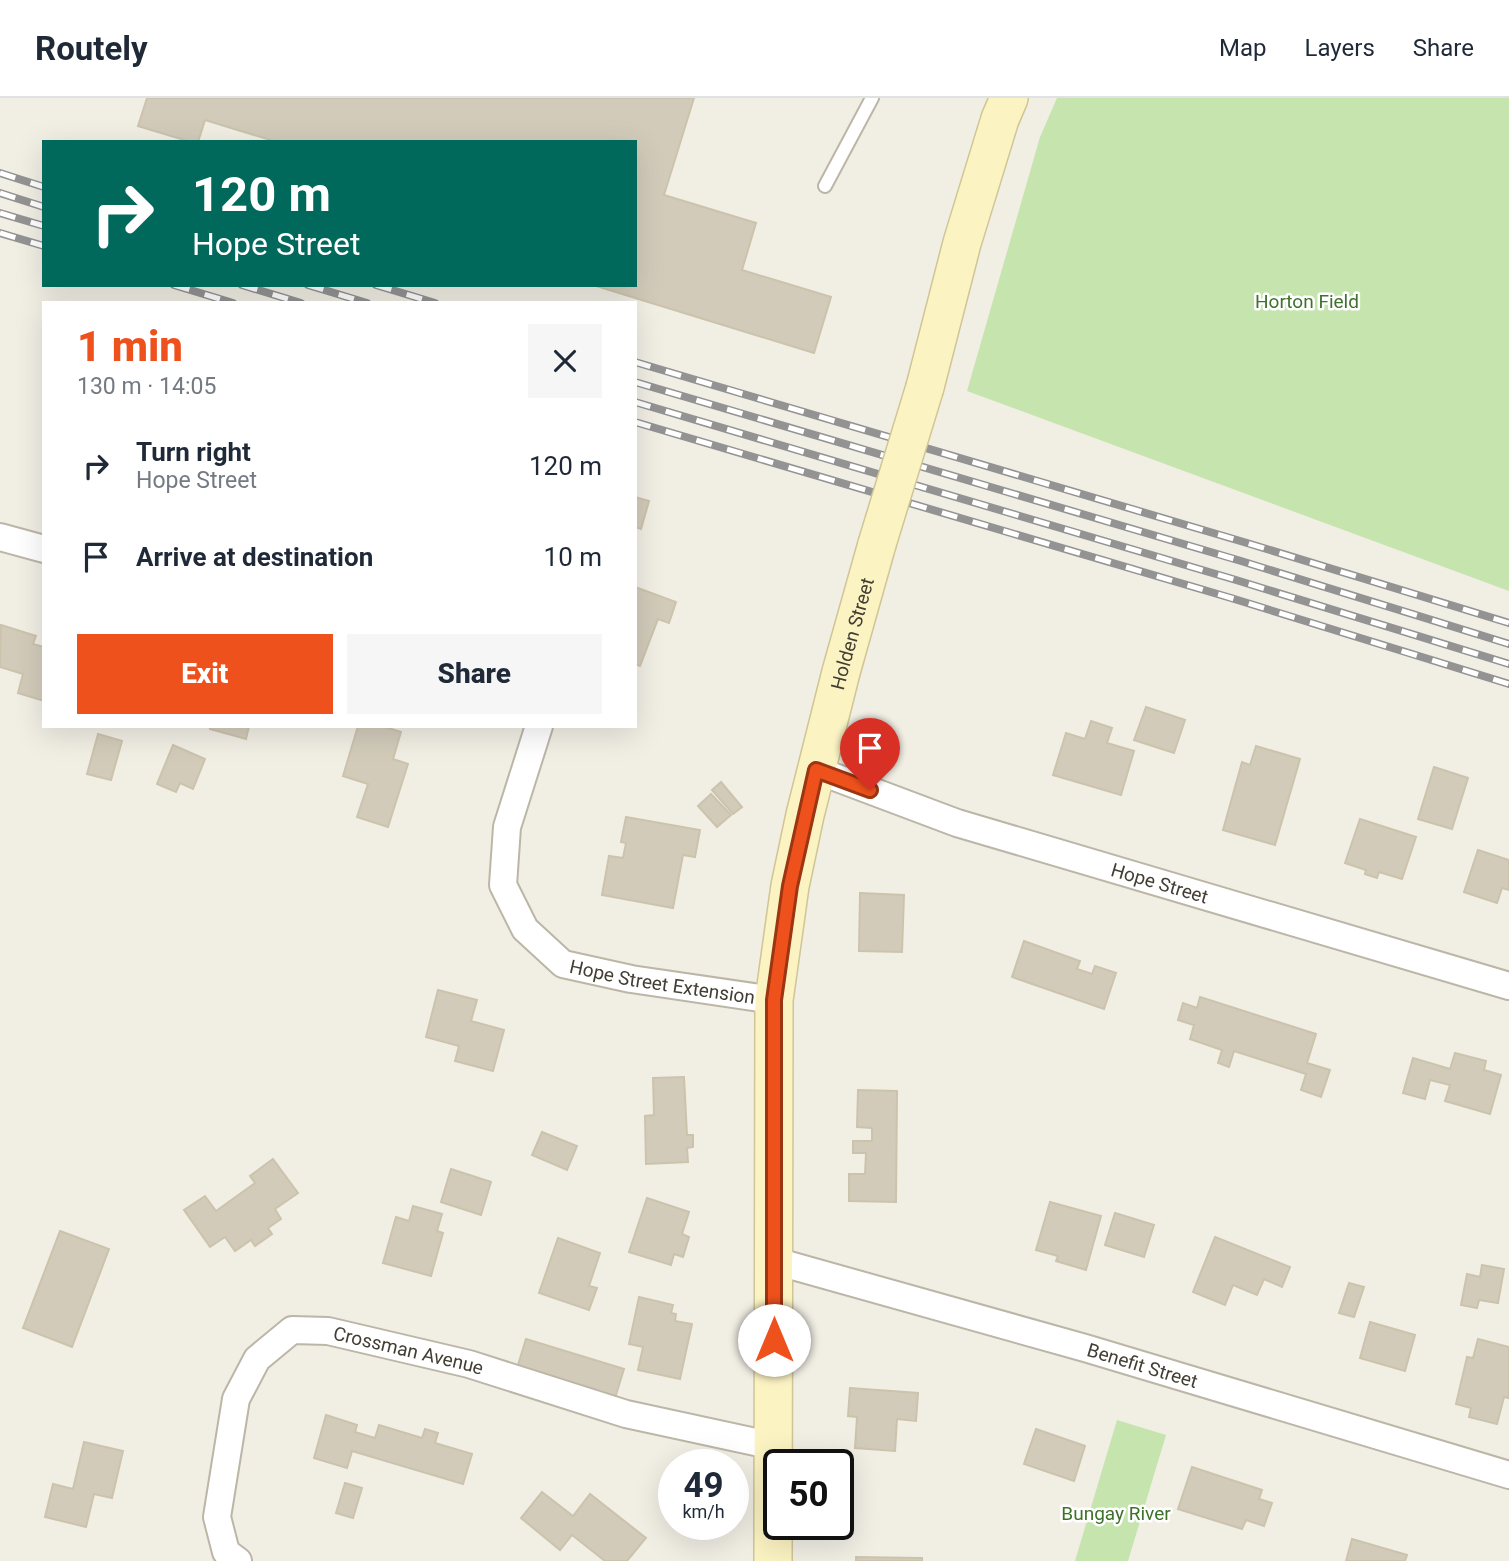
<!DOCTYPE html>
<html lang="en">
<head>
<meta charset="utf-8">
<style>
	body { margin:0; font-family:Roboto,sans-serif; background:#f6f6f7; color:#1f2937; height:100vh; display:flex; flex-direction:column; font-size:26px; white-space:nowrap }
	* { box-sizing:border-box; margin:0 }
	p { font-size:23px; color:#747a83 }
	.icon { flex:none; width:38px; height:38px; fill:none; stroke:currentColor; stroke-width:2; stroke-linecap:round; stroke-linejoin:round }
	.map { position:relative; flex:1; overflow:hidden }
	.panel { position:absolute; left:42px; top:203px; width:595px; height:427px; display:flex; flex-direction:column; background:#fff; border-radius:0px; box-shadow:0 7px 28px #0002 }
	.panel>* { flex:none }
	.hud { position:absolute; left:42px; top:42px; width:595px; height:147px; border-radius:0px; box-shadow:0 7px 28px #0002; background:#00695c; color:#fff; overflow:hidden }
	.speed { position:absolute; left:658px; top:1351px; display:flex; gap:14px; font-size:35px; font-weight:700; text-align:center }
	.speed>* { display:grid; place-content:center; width:91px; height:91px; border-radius:50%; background:#fff; box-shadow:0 7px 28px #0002; line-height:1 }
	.speed small { font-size:18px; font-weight:400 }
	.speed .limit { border:4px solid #111; border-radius:10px; background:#fff; color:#111 }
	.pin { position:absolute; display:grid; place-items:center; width:60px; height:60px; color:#fff; margin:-72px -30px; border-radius:50% 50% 50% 0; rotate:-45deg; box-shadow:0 0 7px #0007 }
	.pin .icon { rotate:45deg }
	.me { position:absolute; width:77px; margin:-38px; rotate:0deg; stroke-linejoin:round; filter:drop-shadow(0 0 5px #0008) }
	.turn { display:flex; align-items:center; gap:24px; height:147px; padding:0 35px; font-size:32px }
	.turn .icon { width:91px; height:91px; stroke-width:2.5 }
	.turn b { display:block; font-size:49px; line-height:60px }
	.round { display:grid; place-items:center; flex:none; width:74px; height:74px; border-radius:0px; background:#f6f6f7 }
	.overview { display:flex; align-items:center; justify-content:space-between; height:119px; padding:0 35px }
	h1 { font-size:42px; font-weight:800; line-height:52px; color:#ef511c }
	.cta { display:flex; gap:14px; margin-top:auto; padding:14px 35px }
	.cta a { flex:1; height:80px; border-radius:0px; background:#ef511c; color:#fff; font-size:28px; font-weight:800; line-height:80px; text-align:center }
	.cta a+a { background:#f6f6f7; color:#1f2937 }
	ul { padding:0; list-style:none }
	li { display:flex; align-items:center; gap:21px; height:91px; padding:0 35px }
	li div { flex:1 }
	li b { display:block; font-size:26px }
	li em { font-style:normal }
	header { display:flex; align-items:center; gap:42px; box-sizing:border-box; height:98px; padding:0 35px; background:#fff; border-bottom:2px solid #e0e1e3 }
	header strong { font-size:33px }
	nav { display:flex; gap:38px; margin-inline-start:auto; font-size:24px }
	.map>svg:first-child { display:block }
	.green { fill:#c6e4ae }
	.building { fill:#d2cbba; stroke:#ccc3ad; stroke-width:2 }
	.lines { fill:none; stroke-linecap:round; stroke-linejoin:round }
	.service-casing { stroke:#bcb6a7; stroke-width:16 }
	.minor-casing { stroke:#bcb6a7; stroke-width:30 }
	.secondary-casing { stroke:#cfc595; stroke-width:40 }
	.service { stroke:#fff; stroke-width:12 }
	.minor { stroke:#fff; stroke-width:26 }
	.secondary { stroke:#fcf3c3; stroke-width:37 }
	.rail-casing { stroke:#939393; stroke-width:8 }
	.rail { stroke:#fff; stroke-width:5; stroke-dasharray:16; stroke-linecap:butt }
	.secondary-bridge-casing { stroke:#cfc595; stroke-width:40; stroke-linecap:butt }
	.secondary-bridge { stroke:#fcf3c3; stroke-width:37 }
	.route-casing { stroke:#9b3512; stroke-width:18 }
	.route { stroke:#ef511c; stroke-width:12 }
	.labels { text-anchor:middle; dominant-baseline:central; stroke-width:5; stroke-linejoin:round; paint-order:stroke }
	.park-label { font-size:19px; fill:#3e712b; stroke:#fff }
	.street-label { font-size:19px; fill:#423e34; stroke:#fff }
</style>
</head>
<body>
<header>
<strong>Routely</strong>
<nav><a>Map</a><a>Layers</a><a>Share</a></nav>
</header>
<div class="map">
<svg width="1509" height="1463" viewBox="0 0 1509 1463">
	<rect width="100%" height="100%" fill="#f1eee4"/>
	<!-- green -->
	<g class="green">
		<path d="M 1057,0 L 1509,0 L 1509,493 L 967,293 L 1040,39 Z"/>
		<path d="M 1117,1322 L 1166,1337 L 1128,1463 L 1075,1463 Z"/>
	</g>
	<!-- building -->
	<g class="building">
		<path d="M 147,0 L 694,0 L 664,97 L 756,125 L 742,172 L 831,199 L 814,255 L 593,187 L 635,187 L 635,44 L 277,44 L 205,22 L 198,44 L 191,44 L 138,28 Z"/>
		<path d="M 635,399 L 649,403 L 641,431 L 635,429 Z"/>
		<path d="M 635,489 L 676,504 L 669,525 L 658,521 L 640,568 L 635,566 Z"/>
		<path d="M 1,527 L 36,538 L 33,546 L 44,549 L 44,603 L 18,595 L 23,576 L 0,569 Z"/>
		<path d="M 1146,609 L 1185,622 L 1174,655 L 1134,642 Z"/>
		<path d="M 1091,623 L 1112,630 L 1107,645 L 1134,653 L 1121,697 L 1053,677 L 1066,635 L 1085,641 Z"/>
		<path d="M 210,628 L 249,628 L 246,641 L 210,631 Z"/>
		<path d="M 358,628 L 382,628 L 401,634 L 393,661 L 408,666 L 388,729 L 357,719 L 368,686 L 343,678 Z"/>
		<path d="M 98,636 L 122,643 L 111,682 L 87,676 Z"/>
		<path d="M 173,647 L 205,661 L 193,691 L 180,685 L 176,694 L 157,686 Z"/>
		<path d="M 1256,648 L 1300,661 L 1275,747 L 1223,732 L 1242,664 L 1250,667 Z"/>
		<path d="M 1434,669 L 1468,680 L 1452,731 L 1418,721 Z"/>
		<path d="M 721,684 L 742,709 L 733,716 L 712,692 Z"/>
		<path d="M 711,696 L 731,717 L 717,729 L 698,708 Z"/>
		<path d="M 626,719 L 700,732 L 695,759 L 683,757 L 673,810 L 602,797 L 609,758 L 623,760 L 626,745 L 621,744 Z"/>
		<path d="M 1360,721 L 1416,739 L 1402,781 L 1379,774 L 1377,780 L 1365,776 L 1366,772 L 1345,765 Z"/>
		<path d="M 1478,752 L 1509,762 L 1509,792 L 1502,790 L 1497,805 L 1464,794 Z"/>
		<path d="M 860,795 L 904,797 L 902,854 L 859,853 Z"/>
		<path d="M 1024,843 L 1080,863 L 1077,871 L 1092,876 L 1095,868 L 1116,875 L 1104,911 L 1012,879 Z"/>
		<path d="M 438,892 L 477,902 L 471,923 L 504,932 L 493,973 L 455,963 L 459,948 L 426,939 Z"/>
		<path d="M 1200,899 L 1316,936 L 1307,965 L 1330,972 L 1321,999 L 1301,992 L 1306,976 L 1234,953 L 1229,969 L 1218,965 L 1222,952 L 1190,941 L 1194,927 L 1178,922 L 1183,905 L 1197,910 Z"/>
		<path d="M 1455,955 L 1486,963 L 1484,972 L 1501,977 L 1490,1016 L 1445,1003 L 1450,987 L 1430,982 L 1425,1001 L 1403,995 L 1413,960 L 1450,971 Z"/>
		<path d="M 684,979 L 687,1037 L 693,1037 L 693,1049 L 687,1050 L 688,1064 L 646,1066 L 645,1018 L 654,1017 L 653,980 Z"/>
		<path d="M 858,992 L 897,993 L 896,1104 L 849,1103 L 849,1076 L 865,1076 L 866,1055 L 853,1055 L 853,1043 L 872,1043 L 872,1030 L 857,1029 Z"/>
		<path d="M 542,1034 L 577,1048 L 567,1072 L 532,1057 Z"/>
		<path d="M 273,1061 L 298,1095 L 275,1111 L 281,1121 L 268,1130 L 272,1136 L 255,1148 L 251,1142 L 235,1153 L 225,1139 L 210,1149 L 184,1112 L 205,1098 L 216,1113 L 255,1085 L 250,1078 Z"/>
		<path d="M 451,1071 L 491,1084 L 481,1117 L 441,1104 Z"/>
		<path d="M 647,1100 L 689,1114 L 682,1136 L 689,1139 L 683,1159 L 674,1156 L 671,1167 L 629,1154 Z"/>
		<path d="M 1050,1104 L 1101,1118 L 1086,1172 L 1056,1163 L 1058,1158 L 1036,1152 Z"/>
		<path d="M 413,1108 L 442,1116 L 437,1133 L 443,1135 L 431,1178 L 383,1165 L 396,1119 L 409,1123 Z"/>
		<path d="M 1115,1115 L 1154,1127 L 1144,1159 L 1105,1147 Z"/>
		<path d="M 60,1133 L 109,1151 L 72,1249 L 23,1230 Z"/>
		<path d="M 1215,1139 L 1290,1169 L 1282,1189 L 1264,1181 L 1257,1197 L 1233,1187 L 1225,1207 L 1193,1194 Z"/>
		<path d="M 558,1140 L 600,1155 L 589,1188 L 597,1190 L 589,1212 L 539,1195 Z"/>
		<path d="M 1482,1167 L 1504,1171 L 1498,1205 L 1479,1202 L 1477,1210 L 1461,1207 L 1467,1176 L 1480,1179 Z"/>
		<path d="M 1349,1185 L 1364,1189 L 1354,1219 L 1339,1215 Z"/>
		<path d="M 639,1199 L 673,1207 L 671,1215 L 676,1216 L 675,1223 L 692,1226 L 680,1281 L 638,1272 L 643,1249 L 629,1246 Z"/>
		<path d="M 1370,1224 L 1415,1237 L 1405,1273 L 1360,1260 Z"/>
		<path d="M 526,1241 L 624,1271 L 615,1300 L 517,1270 Z"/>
		<path d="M 1478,1241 L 1509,1249 L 1509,1297 L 1508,1300 L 1504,1299 L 1497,1326 L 1469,1319 L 1471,1310 L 1456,1306 L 1467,1259 L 1473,1260 Z"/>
		<path d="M 850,1290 L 918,1295 L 916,1323 L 897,1321 L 895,1353 L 855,1350 L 857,1319 L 848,1318 Z"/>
		<path d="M 326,1317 L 357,1327 L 355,1334 L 375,1340 L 379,1327 L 422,1340 L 425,1331 L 438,1335 L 435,1345 L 472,1356 L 463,1386 L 352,1353 L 347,1370 L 314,1360 Z"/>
		<path d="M 1036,1331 L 1085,1348 L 1074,1383 L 1024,1366 Z"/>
		<path d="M 84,1344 L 123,1353 L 112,1400 L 94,1396 L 86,1429 L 45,1419 L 53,1386 L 73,1391 Z"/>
		<path d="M 1192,1369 L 1262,1392 L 1259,1401 L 1272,1405 L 1264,1428 L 1246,1422 L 1242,1431 L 1178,1411 Z"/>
		<path d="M 345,1385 L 362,1390 L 353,1420 L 336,1415 Z"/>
		<path d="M 542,1394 L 573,1418 L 590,1396 L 646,1440 L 627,1463 L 605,1463 L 572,1437 L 560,1452 L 521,1420 Z"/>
		<path d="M 1352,1441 L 1407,1457 L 1405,1463 L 1346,1463 Z"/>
		<path d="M 856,1459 L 922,1460 L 922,1463 L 856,1463 Z"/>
	</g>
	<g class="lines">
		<defs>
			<path id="service" d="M 825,88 L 872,0"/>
			<g id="minor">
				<path d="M 0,439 L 44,451"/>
				<path id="s1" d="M 539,628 L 507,729 L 503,787 L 525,831 L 563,866 L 631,881 L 774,902"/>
				<path id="s2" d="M 816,672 L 957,725 L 1509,888"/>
				<path id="s3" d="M 775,1163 L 1085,1250 L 1509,1377"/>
				<path id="s4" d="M 238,1463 L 226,1454 L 217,1419 L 236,1301 L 257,1261 L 292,1232 L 328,1233 L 469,1266 L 626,1316 L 774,1348"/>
			</g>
			<g id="secondary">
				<path d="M 925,289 L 962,145 L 1000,21 L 1009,0"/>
				<path id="s5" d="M 773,1463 L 774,902 L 790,788 L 805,717 L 841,574 L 877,446"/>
			</g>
		</defs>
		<!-- service casing -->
		<use href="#service" class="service-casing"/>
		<!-- minor casing -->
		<use href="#minor" class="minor-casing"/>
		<!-- secondary casing -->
		<use href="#secondary" class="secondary-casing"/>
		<!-- service -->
		<use href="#service" class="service"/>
		<!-- minor -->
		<use href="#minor" class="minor"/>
		<!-- secondary -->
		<use href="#secondary" class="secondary"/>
		<defs>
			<g id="rail">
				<path d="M 0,75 L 44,89"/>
				<path d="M 0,95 L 44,109"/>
				<path d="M 0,115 L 44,128"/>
				<path d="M 0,135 L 44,148"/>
				<path d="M 174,187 L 233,205"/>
				<path d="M 242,187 L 301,205"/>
				<path d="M 308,187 L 367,205"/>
				<path d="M 376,187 L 435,205"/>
				<path d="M 635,264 L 1247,445 L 1509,525"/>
				<path d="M 635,284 L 1241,463 L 1509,546"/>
				<path d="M 635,304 L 1236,482 L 1509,566"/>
				<path d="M 635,324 L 1231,500 L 1509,586"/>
			</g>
		</defs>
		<!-- rail casing -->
		<use href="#rail" class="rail-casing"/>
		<!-- rail -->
		<use href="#rail" class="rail"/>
		<defs>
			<path id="secondary-bridge" d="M 877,446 L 925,289"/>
		</defs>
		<!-- secondary-bridge casing -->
		<use href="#secondary-bridge" class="secondary-bridge-casing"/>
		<!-- secondary-bridge -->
		<use href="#secondary-bridge" class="secondary-bridge"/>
	</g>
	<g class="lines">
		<defs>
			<path id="route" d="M 774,1242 L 774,902 L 790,788 L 816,672 L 870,692"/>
		</defs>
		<!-- route casing -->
		<use href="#route" class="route-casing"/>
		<!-- route -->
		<use href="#route" class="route"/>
	</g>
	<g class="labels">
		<!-- park labels -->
		<g class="park-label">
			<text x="1307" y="203">Horton Field</text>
			<text x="1116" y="1415">Bungay River</text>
		</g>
		<!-- street labels -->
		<g class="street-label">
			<text stroke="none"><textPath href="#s5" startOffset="936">Holden Street</textPath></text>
			<text stroke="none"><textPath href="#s2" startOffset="362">Hope Street</textPath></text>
			<text stroke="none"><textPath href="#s1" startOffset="366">Hope Street Extension</textPath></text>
			<text stroke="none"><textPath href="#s4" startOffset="380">Crossman Avenue</textPath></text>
			<text stroke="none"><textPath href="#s3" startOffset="382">Benefit Street</textPath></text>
		</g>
	</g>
</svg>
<div class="speed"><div>49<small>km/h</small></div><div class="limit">50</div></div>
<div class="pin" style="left:870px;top:692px;background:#d93025"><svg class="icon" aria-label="arrive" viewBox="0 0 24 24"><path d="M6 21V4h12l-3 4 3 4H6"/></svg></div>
<svg class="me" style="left:774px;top:1242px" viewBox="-20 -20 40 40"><circle r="19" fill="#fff"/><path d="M0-13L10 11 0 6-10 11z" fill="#ef511c"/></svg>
<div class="hud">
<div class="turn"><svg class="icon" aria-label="right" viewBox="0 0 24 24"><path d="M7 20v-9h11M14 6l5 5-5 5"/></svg><div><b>120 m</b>Hope Street</div></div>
</div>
<section class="panel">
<div class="overview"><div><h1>1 min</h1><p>130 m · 14:05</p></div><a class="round"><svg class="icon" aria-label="close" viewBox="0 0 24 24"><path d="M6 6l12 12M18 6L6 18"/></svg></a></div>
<ul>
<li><svg class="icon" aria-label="right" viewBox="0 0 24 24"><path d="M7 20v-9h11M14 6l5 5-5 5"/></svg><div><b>Turn right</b><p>Hope Street</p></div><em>120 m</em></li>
<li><svg class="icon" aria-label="arrive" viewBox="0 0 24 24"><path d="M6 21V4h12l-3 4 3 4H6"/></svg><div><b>Arrive at destination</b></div><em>10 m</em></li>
</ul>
<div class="cta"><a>Exit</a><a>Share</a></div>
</section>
</div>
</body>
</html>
